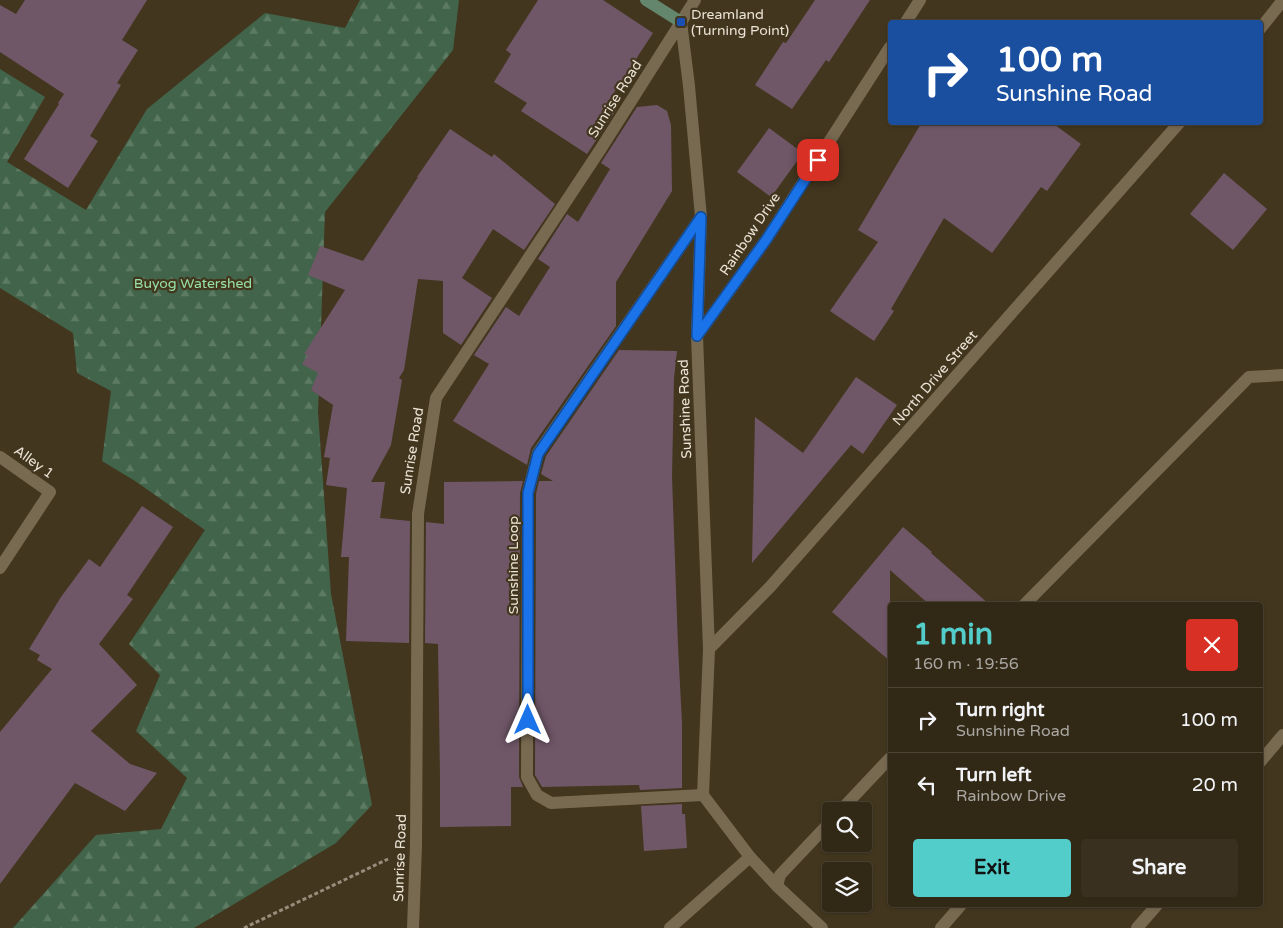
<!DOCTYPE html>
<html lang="en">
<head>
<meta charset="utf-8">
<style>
	body { margin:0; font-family:"Varela Round",sans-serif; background:#3a301f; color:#f1f3f6; height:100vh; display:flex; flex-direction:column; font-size:19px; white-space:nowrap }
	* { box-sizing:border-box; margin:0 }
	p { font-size:16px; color:#a8a6a1 }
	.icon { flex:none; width:28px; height:28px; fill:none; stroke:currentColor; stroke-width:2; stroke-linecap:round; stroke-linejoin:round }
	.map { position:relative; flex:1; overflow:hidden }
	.panel { position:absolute; left:888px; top:602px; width:375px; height:305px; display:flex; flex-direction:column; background:#322816; border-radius:5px; box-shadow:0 1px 4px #0004,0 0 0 1px #4d4435 }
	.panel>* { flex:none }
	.banner { position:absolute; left:888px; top:20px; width:375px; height:105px; border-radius:5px; box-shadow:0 1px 4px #0004,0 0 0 1px #4d4435; background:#1a4fa0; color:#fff; overflow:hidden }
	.controls { position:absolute; left:822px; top:802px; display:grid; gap:10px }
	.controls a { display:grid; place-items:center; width:50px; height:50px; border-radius:5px; background:#322816; box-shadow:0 1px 4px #0004,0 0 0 1px #4d4435; font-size:25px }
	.pin { position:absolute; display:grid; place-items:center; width:42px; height:42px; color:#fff; margin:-21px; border-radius:10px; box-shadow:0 2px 8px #0006 }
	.me { position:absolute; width:55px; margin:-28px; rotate:0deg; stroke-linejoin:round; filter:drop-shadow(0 0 4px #0008) }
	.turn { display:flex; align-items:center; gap:18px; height:105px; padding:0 25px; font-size:22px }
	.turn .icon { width:65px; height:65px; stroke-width:2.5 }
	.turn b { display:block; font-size:35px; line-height:42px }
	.round { display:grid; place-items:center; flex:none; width:52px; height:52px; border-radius:5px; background:#3a301f }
	.summary { display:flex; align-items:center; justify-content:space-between; height:85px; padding:0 25px }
	h1 { font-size:30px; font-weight:800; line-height:38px; color:#53cdca }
	.action { display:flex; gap:10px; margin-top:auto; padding:10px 25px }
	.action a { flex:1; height:58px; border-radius:5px; background:#53cdca; color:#111; font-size:20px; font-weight:800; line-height:58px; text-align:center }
	.action a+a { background:#3a301f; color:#f1f3f6 }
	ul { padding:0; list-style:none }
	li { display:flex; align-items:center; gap:15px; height:65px; padding:0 25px; border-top:1px solid #4d4435 }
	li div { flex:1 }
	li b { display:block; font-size:19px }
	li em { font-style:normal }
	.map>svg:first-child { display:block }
	.forest { fill:url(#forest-firs) }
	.building { fill:#705768 }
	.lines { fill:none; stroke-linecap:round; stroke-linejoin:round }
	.path { stroke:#988e7b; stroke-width:3; stroke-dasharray:4 2.5; stroke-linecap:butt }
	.street { stroke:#786a51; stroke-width:12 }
	.secondary { stroke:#63866d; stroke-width:12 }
	.route-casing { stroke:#114b97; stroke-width:12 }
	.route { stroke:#1a73e8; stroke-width:9 }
	.transit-dot { fill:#1a4fb4; stroke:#42361e; stroke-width:2 }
	.labels { text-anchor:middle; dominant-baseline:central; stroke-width:4.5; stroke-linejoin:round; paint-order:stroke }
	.poi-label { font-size:14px; fill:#ebe3d5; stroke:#42361e; text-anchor:start }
	.street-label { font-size:14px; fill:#ebe3d5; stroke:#42361e }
	.park-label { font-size:14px; fill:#95e0a8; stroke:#42361e }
</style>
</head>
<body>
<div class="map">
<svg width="1283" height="928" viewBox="0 0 1283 928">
	<defs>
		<pattern id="forest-firs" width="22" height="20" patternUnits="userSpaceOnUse" patternTransform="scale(1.25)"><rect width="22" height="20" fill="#41644a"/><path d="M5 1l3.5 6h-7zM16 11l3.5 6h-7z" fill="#5d7a63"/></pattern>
	</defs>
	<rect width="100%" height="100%" fill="#42361e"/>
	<!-- forest -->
	<path class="forest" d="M 360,0 L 459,0 L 453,50 L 325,212 L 318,412 L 331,594 L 372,805 L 336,843 L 194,928 L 13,928 L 96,835 L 161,829 L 187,778 L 136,731 L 160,675 L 129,644 L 205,530 L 135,481 L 102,461 L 111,391 L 77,373 L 73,333 L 0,288 L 0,69 L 45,97 L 7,162 L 86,210 L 147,109 L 265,13 L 345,28 Z"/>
	<!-- building -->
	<g class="building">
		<path d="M 25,0 L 147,0 L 122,40 L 138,50 L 117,83 L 121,85 L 90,136 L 98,141 L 68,188 L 24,159 L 59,104 L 58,103 L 64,94 L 0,52 L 0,5 L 16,14 Z"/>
		<path d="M 538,0 L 603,0 L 653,33 L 602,111 L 616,110 L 587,154 L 521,111 L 527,103 L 494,82 L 511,54 L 506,50 Z"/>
		<path d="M 815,0 L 870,0 L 829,62 L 826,60 L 792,109 L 755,85 L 783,42 L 786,43 Z"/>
		<path d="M 657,105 L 667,111 L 671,125 L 672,191 L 616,282 L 616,326 L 531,448 L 527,465 L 453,421 L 489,364 L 474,355 L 506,307 L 519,316 L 550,267 L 538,259 L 567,214 L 578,222 L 610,169 L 601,163 L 637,107 Z"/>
		<path d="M 922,122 L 1051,122 L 1081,144 L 1047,191 L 1041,187 L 992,253 L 944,218 L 891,309 L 894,311 L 874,341 L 830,311 L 878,242 L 858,230 Z"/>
		<path d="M 769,128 L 803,153 L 771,197 L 737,172 Z"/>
		<path d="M 450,129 L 492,157 L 494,154 L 555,204 L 524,250 L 493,229 L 462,278 L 492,298 L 461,345 L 443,333 L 443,281 L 418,279 L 404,370 L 399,378 L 402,380 L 391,445 L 371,482 L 385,482 L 380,518 L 410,521 L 409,643 L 346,641 L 349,557 L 341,557 L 347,488 L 326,485 L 330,458 L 324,457 L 333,405 L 311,390 L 318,373 L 302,364 L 308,355 L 304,354 L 345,290 L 308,275 L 320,246 L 363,261 L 418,177 L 417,177 Z"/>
		<path d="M 1224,173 L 1267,209 L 1233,250 L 1190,214 Z"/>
		<path d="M 619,350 L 677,351 L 674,378 L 672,476 L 678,646 L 682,723 L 682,788 L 640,790 L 639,785 L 542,787 L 535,775 L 536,494 L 539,481 L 553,481 L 541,474 L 546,456 Z"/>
		<path d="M 856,377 L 897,405 L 863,454 L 851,445 L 752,563 L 755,417 L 803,453 Z"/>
		<path d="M 523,481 L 520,493 L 519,777 L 523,787 L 511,787 L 511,826 L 440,827 L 440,776 L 438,644 L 425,643 L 426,522 L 444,524 L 444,482 Z"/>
		<path d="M 142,506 L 173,527 L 127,595 L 133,599 L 99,644 L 137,685 L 91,731 L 130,764 L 157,773 L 125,811 L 75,783 L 0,884 L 0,732 L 52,669 L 37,660 L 40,655 L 29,649 L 61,597 L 89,559 L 100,567 Z"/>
		<path d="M 903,527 L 932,552 L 931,553 L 990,605 L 930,605 L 890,570 L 890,661 L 832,612 Z"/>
		<path d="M 682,804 L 682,814 L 685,814 L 687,848 L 644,851 L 641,806 Z"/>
	</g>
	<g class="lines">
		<!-- path -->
		<path class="path" d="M 244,928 L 388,859"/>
		<!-- street -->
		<g class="street">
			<path d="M 681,22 L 689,86 L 701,217 L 697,336 L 709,649 L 703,795"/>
			<path d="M 906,22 L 920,0"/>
			<path d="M 1260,29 L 1283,0"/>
			<path d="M 701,217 L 538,453 L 528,493 L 527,777 L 537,795 L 551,803 L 703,795"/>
			<path d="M 697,336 L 766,240 L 890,47"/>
			<path d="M 0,457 L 50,492 L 0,568"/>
			<path d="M 1024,605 L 1249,377 L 1283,375"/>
			<path d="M 709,649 L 770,587 L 1180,122"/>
			<path d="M 1260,762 L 1283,735"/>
			<path d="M 703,795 L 750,857 L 777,886 L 822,928"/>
			<path d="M 840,811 L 890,758"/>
			<path d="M 777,886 L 780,875 L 831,821"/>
			<path d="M 413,928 L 416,845 L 418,514 L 436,398 L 600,150 L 695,0"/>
			<path d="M 670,928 L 750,857"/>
			<path d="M 941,928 L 961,905"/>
			<path d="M 1137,928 L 1157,905"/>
		</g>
		<!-- secondary -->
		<path class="secondary" d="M 646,0 L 681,22"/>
	</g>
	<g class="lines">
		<defs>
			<path id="route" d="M 528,720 L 528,493 L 538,454 L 701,217 L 697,336 L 766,240 L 818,160"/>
		</defs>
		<!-- route casing -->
		<use href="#route" class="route-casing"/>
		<!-- route -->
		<use href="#route" class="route"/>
	</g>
	<!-- markers -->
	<rect class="transit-dot" x="676" y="17" width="10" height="10" rx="2.5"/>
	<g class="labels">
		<!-- poi labels -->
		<g class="poi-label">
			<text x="691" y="14">Dreamland<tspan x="691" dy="16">(Turning Point)</tspan></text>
		</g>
		<!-- street labels -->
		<g class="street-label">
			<text transform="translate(615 99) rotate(-58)">Sunrise Road</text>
			<text transform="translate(750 234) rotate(-56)">Rainbow Drive</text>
			<text transform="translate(935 378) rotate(-49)">North Drive Street</text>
			<text transform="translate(685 409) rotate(-92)">Sunshine Road</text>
			<text transform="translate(412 451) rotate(-81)">Sunrise Road</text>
			<text transform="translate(34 462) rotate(36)">Alley 1</text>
			<text transform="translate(513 565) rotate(-90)">Sunshine Loop</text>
			<text transform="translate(400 858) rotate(-88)">Sunrise Road</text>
		</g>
		<!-- park labels -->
		<g class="park-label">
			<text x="193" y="283">Buyog Watershed</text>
		</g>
	</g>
</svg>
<div class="controls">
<a><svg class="icon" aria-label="search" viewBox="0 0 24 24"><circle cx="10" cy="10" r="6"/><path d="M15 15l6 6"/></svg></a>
<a><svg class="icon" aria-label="layers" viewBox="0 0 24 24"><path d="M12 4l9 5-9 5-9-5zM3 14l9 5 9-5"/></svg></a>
</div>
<div class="pin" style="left:818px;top:160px;background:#d93025"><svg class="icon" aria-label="arrive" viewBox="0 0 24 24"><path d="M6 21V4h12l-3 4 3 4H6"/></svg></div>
<svg class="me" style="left:528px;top:720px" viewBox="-20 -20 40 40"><path d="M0-17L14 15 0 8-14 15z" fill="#1a73e8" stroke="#fff" stroke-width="4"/></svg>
<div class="banner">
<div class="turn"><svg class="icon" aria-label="right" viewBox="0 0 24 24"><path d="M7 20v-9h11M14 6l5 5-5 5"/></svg><div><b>100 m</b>Sunshine Road</div></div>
</div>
<section class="panel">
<div class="summary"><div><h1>1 min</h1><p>160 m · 19:56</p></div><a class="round" style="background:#d93025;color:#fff"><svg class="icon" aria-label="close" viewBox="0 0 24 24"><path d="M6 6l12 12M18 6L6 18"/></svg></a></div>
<ul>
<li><svg class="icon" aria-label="right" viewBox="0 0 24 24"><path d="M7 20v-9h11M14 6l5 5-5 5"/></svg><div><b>Turn right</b><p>Sunshine Road</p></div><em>100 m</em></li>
<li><svg class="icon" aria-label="left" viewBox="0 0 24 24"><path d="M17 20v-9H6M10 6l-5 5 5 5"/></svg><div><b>Turn left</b><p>Rainbow Drive</p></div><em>20 m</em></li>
</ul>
<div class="action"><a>Exit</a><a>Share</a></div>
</section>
</div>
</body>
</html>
